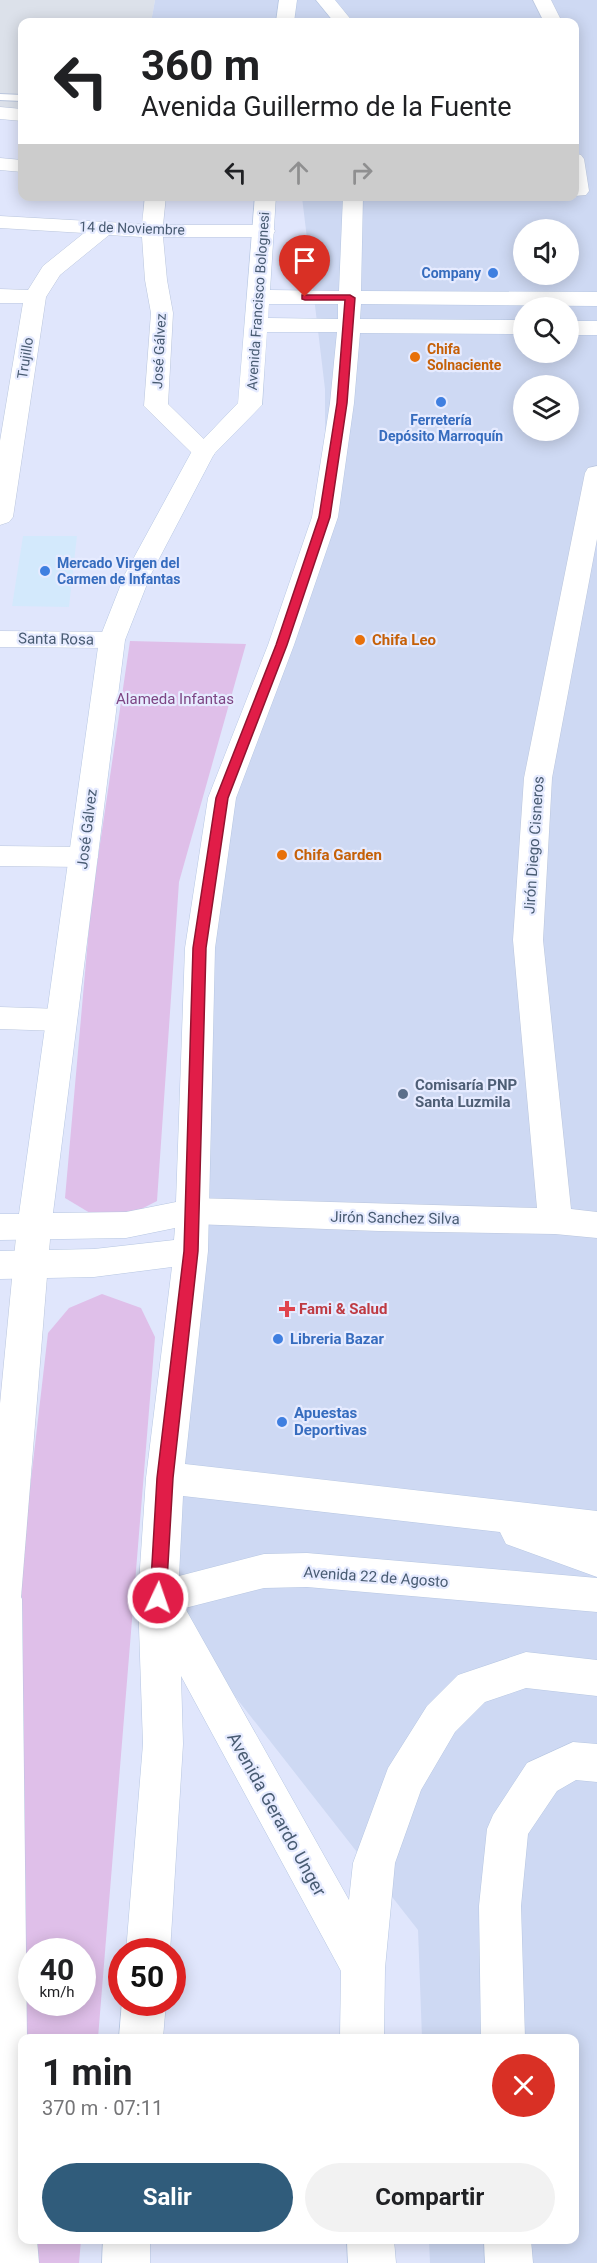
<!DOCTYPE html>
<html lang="es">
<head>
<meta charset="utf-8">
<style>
	body { margin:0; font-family:Roboto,sans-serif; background:#f2f2f2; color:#202124; height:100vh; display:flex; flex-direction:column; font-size:22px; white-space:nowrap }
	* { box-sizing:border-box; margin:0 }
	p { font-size:20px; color:#757577 }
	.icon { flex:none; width:33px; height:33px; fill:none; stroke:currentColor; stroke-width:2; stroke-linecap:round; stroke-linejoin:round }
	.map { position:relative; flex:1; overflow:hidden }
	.side { position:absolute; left:18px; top:2034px; width:561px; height:210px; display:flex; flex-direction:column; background:#fff; border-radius:12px; box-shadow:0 3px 15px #0003 }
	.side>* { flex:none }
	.guide { position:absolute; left:18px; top:18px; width:561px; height:183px; border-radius:12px; box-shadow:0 3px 15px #0003; background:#fff; color:#202124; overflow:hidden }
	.fabs { position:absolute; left:513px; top:219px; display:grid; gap:12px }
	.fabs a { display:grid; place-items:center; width:66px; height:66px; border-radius:50%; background:#fff; box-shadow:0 3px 15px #0003; font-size:30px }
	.speed { position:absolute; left:18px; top:1938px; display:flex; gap:12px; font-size:30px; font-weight:700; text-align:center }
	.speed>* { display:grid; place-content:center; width:78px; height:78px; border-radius:50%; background:#fff; box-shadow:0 3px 15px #0003; line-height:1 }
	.speed small { font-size:15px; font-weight:400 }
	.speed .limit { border:9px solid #d22; background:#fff; color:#111 }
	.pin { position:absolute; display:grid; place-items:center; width:51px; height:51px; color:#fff; margin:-62px -26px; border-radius:50% 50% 50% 0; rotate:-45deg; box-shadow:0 0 6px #0007 }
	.pin .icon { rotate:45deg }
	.me { position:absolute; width:66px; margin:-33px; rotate:3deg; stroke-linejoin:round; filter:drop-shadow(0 0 4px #0008) }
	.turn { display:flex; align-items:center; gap:21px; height:126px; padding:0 24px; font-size:27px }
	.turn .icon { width:78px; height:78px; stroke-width:2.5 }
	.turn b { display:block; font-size:42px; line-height:51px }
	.lanes { display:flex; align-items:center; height:57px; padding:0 24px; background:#0003; justify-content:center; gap:30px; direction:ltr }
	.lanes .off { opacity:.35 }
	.round { display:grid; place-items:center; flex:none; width:63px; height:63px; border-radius:32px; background:#f2f2f2 }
	.summary { display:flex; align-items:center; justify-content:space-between; height:102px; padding:0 24px }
	h1 { font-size:36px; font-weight:700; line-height:45px }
	.button { display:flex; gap:12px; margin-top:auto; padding:12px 24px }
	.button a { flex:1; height:69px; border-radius:36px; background:#305c7b; color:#fff; font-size:24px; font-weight:700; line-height:69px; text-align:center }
	.button a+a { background:#f2f2f2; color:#202124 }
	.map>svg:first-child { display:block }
	.residential { fill:#ced9f3; fill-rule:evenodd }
	.commercial { fill:#d3e9fc }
	.industrial { fill:#dce1ea }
	.green { fill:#dfbfe9; fill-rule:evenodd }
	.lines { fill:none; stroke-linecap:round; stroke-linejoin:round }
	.lane-casing { stroke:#bac6dd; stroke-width:2 }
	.street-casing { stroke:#bac6dd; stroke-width:1 }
	.secondary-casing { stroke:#b7c7e2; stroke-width:1 }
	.lane { fill:#fff; fill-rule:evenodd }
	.street { fill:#fff; fill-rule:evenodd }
	.secondary { fill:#fff; fill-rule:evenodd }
	.route { fill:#e11d48; stroke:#92132f; stroke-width:1.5 }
	.shop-dot { fill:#3f7fe0; stroke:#e6ebff; stroke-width:2 }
	.food-dot { fill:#e8710a; stroke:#e6ebff; stroke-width:2 }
	.service-dot { fill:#5c6f8a; stroke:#e6ebff; stroke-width:2 }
	.health-dot { fill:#e0444e; stroke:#e6ebff; stroke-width:2 }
	.labels { text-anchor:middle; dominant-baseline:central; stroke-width:4.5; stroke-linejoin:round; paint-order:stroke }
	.far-street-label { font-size:14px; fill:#485b72; stroke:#e6ebff }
	.far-shop-label { font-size:14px; font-weight:bold; fill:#366cbe; stroke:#e6ebff; text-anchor:end }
	.far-food-label { font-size:14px; font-weight:bold; fill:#c56008; stroke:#e6ebff; text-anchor:start }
	.street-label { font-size:15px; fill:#485b72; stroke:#e6ebff }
	.food-label { font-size:15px; font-weight:bold; fill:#c56008; stroke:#e6ebff; text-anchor:start }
	.park-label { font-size:15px; fill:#7d4584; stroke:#e6ebff }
	.service-label { font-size:15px; font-weight:bold; fill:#4e5e75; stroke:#e6ebff; text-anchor:start }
	.health-label { font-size:15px; font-weight:bold; fill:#be3a42; stroke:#e6ebff; text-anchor:start }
	.shop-label { font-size:15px; font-weight:bold; fill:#366cbe; stroke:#e6ebff; text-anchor:start }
	.near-street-label { font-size:18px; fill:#485b72; stroke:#e6ebff }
</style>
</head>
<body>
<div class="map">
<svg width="597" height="2263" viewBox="0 0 597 2263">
	<rect width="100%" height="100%" fill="#e0e6fc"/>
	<!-- residential -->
	<path class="residential" d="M 155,0 L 597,0 L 597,2263 L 430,2263 L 429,2240 L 574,2240 L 574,2038 L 422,2038 L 418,1930 L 158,1598 L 200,948 L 249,729 L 325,517 L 325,389 L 302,197 L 574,196 L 574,22 L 151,22 ZM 524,230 L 568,230 L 568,274 L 524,274 ZM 524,308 L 568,308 L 568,352 L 524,352 ZM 524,386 L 568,386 L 568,430 L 524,430 Z"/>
	<!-- commercial -->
	<path class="commercial" d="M 23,536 L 77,536 L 69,607 L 12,606 Z"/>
	<!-- industrial -->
	<path class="industrial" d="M 0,0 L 155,0 L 151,22 L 22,22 L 22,109 L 0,107 Z"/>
	<!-- green -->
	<g class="green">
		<path d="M 130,641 L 246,644 L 179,882 L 157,1201 L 110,1225 L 65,1198 L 91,905 Z"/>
		<path d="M 102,1294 L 141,1308 L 155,1337 L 98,2038 L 22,2038 L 22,2240 L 81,2240 L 79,2263 L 0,2263 L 0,1747 L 48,1333 L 69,1308 ZM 32,1952 L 82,1952 L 82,2002 L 32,2002 Z"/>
	</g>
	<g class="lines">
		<defs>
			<path id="lane" d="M 0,94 L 22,95 L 22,101 L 0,100 Z"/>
			<g id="street">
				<path d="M 533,0 L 551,0 L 562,22 L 544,22 Z"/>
				<path d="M 0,107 L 22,109 L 22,121 L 0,119 Z"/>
				<path d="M 574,153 L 581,155 L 584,159 L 589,191 L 586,195 L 574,196 Z"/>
				<path d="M 0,158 L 22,160 L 22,172 L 0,170 Z"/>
				<path d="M 145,196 L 166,196 L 163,225 L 264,225 L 272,226 L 275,231 L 272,236 L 264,237 L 163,237 L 167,280 L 173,313 L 168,404 L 216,451 L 213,456 L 204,458 L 195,456 L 144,406 L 151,313 L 145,280 L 142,237 L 109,235 L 60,275 L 46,297 L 13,517 L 9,522 L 0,525 L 0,441 L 23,303 L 0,303 L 0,289 L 28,290 L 43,266 L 84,233 L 0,228 L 0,216 L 142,224 Z"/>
				<path d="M 597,466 L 597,539 L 552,778 L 543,940 L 571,1209 L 597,1212 L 597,1238 L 555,1234 L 379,1231 L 193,1224 L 181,1220 L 176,1211 L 181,1202 L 193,1198 L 537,1208 L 513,940 L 524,778 L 585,473 L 588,468 Z"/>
				<path d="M 0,631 L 112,632 L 121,634 L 125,640 L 121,646 L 112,648 L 0,647 Z"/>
				<path d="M 0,846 L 83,847 L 93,850 L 98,857 L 93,864 L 83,867 L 0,866 Z"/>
				<path d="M 0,1007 L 61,1009 L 72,1012 L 77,1020 L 72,1028 L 61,1031 L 0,1029 Z"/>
				<path d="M 34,1214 L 46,1218 L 51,1227 L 20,1610 L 14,1622 L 0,1627 L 0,1404 L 17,1227 L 22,1218 Z"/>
			</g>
			<g id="secondary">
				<path d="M 279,0 L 297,0 L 294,22 L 276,22 Z"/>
				<path d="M 316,0 L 335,0 L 353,22 L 334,22 Z"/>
				<path d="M 255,196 L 276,196 L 270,290 L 339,291 L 343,196 L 363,196 L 361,291 L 597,292 L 597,306 L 361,304 L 360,319 L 524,320 L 524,334 L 360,333 L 354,403 L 338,517 L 294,645 L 236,798 L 215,948 L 208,1251 L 185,1464 L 597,1511 L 597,1577 L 506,1544 L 500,1532 L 183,1496 L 179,1576 L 264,1554 L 307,1553 L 597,1578 L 597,1612 L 307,1587 L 264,1588 L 185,1608 L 349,1900 L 353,1863 L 388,1768 L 427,1706 L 458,1675 L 526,1652 L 597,1660 L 597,1696 L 526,1688 L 485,1702 L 455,1732 L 421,1790 L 395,1863 L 385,1968 L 384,2038 L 340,2038 L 341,1971 L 181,1676 L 183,1744 L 170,1952 L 126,1952 L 143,1744 L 138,1598 L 146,1478 L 172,1267 L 94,1277 L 0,1279 L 0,1251 L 94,1249 L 174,1240 L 175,1228 L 126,1238 L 0,1240 L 0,1214 L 19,1214 L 99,640 L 125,574 L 192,451 L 238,403 ZM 269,304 L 338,304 L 338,319 L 268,318 ZM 267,332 L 337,332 L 330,403 L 312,517 L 268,645 L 208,798 L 185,948 L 176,1202 L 126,1212 L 53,1213 L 125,640 L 151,574 L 214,454 L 262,405 Z"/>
				<rect x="568" y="321" width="29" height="14"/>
				<path d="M 2,1582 L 16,1587 L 22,1599 L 27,2038 L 22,2038 L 22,2240 L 37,2240 L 39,2263 L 0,2263 L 0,1583 Z"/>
				<path d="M 573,1742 L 597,1744 L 597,1782 L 576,1780 L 557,1791 L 528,1834 L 521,1906 L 525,2038 L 481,2038 L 479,1906 L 487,1829 L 493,1815 L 527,1763 Z"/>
				<path d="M 122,2002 L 166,2002 L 163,2038 L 119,2038 Z"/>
				<path d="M 103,2240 L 150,2240 L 150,2263 L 102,2263 Z"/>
				<path d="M 347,2240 L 394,2240 L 396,2263 L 348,2263 Z"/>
				<path d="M 484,2240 L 531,2240 L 533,2263 L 485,2263 Z"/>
			</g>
		</defs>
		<!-- lane casing -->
		<use href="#lane" class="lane-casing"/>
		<!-- street casing -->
		<use href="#street" class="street-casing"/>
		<!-- secondary casing -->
		<use href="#secondary" class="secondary-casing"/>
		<!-- lane -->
		<use href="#lane" class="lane"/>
		<!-- street -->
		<use href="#street" class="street"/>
		<!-- secondary -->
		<use href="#secondary" class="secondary"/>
	</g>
	<!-- route -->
	<path class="route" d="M 302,295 L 350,295 L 355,298 L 347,403 L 330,517 L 287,645 L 228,798 L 206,948 L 198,1251 L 173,1478 L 166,1598 L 164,1603 L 158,1605 L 153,1603 L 150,1598 L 157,1478 L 184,1251 L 193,948 L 216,798 L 276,645 L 319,517 L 337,403 L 345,300 L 305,300 L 302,299 Z"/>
	<!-- markers -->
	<g class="shop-dot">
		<circle cx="493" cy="273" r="6"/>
		<circle cx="441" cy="402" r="6"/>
		<circle cx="45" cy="571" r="6"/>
		<circle cx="278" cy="1339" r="6"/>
		<circle cx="282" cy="1422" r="6"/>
	</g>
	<g class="food-dot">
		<circle cx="415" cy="357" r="6"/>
		<circle cx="360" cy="640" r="6"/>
		<circle cx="282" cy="855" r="6"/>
	</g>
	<circle class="service-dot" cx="403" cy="1094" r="6"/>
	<path class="health-dot" d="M284 1300h6v6h6v6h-6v6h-6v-6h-6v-6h6z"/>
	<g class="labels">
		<!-- far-street labels -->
		<g class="far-street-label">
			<text transform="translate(132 228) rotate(2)">14 de Noviembre</text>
			<text transform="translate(258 301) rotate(-86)">Avenida Francisco Bolognesi</text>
			<text transform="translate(159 351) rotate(-87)">José Gálvez</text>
			<text transform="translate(25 358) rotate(-81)">Trujillo</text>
		</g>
		<!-- far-shop labels -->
		<g class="far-shop-label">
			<text x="481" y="273">Company</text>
			<text x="441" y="420" text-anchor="middle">Ferretería<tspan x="441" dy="16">Depósito Marroquín</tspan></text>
			<text x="57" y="563" text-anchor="start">Mercado Virgen del<tspan x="57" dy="16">Carmen de Infantas</tspan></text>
		</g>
		<!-- far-food labels -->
		<g class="far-food-label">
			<text x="427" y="349">Chifa<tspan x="427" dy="16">Solnaciente</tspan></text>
		</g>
		<!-- street labels -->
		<g class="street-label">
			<text transform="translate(56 639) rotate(1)">Santa Rosa</text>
			<text transform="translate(87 829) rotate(-83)">José Gálvez</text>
			<text transform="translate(534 845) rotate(-86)">Jirón Diego Cisneros</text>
			<text transform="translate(395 1218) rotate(1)">Jirón Sanchez Silva</text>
			<text transform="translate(376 1577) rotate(4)">Avenida 22 de Agosto</text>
		</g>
		<!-- food labels -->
		<g class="food-label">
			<text x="372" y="640">Chifa Leo</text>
			<text x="294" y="855">Chifa Garden</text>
		</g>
		<!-- park labels -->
		<g class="park-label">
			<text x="175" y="699">Alameda Infantas</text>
		</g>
		<!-- service labels -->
		<g class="service-label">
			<text x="415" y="1085">Comisaría PNP<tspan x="415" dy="17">Santa Luzmila</tspan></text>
		</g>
		<!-- health labels -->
		<g class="health-label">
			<text x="299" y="1309">Fami &amp; Salud</text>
		</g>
		<!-- shop labels -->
		<g class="shop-label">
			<text x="290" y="1339">Libreria Bazar</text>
			<text x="294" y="1413">Apuestas<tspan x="294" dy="17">Deportivas</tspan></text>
		</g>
		<!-- near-street labels -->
		<g class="near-street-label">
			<text transform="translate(277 1814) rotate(61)">Avenida Gerardo Unger</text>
		</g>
	</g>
</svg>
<div class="fabs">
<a><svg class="icon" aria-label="sound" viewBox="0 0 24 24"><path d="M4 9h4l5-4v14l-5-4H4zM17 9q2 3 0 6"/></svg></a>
<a><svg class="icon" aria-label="search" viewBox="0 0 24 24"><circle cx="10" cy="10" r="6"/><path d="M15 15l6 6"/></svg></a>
<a><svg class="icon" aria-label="layers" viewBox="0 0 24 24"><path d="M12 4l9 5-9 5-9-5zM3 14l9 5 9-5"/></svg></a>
</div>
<div class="speed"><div>40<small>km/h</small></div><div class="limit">50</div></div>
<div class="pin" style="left:305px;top:297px;background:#d93025"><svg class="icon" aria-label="arrive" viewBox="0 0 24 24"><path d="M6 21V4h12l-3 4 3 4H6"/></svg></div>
<svg class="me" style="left:158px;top:1598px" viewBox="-20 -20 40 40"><circle r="17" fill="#e11d48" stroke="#fff" stroke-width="3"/><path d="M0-11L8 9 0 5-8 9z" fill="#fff"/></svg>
<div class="guide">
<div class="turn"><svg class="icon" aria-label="left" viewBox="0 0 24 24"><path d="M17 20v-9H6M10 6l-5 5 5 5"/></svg><div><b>360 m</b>Avenida Guillermo de la Fuente</div></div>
<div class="lanes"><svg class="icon" aria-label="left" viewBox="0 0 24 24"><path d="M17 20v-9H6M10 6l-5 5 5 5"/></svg><svg class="icon off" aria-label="ahead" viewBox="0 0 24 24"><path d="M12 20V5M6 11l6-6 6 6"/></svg><svg class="icon off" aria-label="right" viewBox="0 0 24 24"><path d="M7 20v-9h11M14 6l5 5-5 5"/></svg></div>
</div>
<section class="side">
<div class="summary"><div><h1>1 min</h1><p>370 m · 07:11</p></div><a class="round" style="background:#d93025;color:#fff"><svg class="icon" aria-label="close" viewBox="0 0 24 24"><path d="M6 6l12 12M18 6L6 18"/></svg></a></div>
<div class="button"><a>Salir</a><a>Compartir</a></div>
</section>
</div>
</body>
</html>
